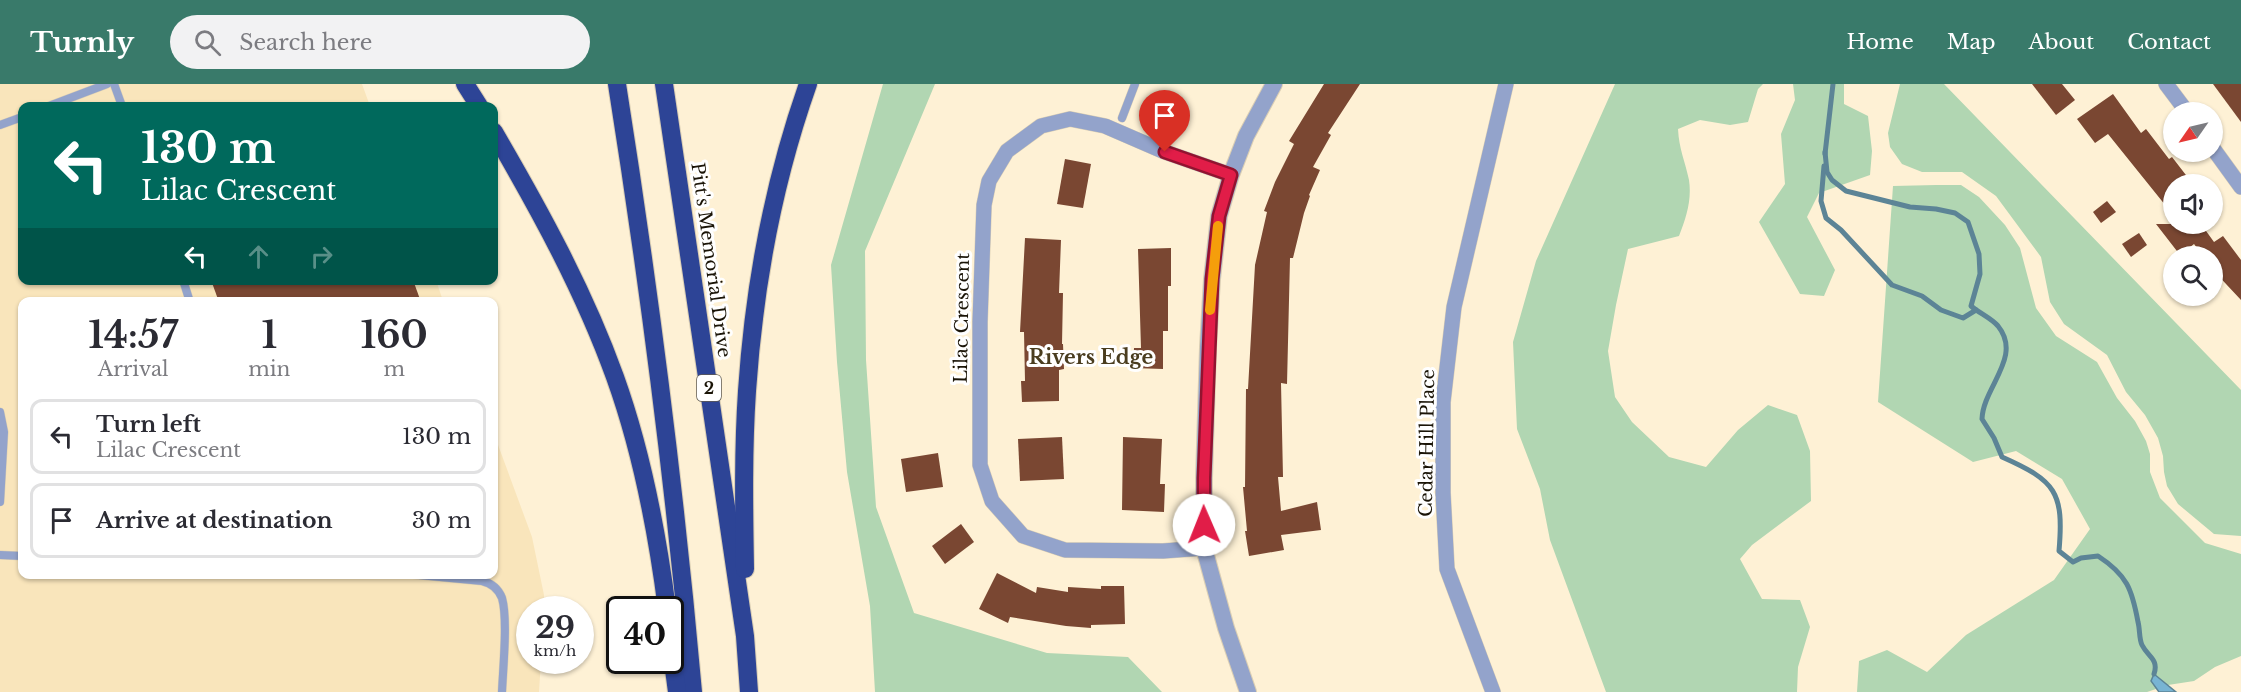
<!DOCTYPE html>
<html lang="en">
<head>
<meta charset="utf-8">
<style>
	body { margin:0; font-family:"Libre Baskerville",serif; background:#f2f2f3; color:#2b2b33; height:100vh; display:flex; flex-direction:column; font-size:22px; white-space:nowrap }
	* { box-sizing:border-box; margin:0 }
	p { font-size:20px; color:#7c7c81 }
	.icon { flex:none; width:33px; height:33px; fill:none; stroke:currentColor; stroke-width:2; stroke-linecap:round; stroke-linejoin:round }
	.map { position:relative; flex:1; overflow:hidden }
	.details { position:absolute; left:18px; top:213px; width:480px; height:282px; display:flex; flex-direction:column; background:#fff; border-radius:12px; box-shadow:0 2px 4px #0004 }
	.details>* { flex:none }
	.top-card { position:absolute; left:18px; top:18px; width:480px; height:183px; border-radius:12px; box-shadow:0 2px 4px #0004; background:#00695c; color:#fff; overflow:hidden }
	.needle { width:39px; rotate:236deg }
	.tools { position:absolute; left:2163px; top:18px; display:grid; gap:12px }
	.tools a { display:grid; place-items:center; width:60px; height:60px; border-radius:50%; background:#fff; box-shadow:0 2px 4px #0004; font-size:30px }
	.speed { position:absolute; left:516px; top:512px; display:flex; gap:12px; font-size:30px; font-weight:700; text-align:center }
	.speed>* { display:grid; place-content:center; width:78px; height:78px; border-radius:50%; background:#fff; box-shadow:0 2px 4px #0004; line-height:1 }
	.speed small { font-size:15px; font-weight:400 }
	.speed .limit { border:3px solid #111; border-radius:9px; background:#fff; color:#111 }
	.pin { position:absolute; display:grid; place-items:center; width:51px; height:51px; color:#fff; margin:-62px -26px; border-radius:50% 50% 50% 0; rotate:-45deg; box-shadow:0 0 6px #0007 }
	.pin .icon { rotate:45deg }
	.me { position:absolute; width:66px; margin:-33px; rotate:359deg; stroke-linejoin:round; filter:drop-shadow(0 0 4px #0008) }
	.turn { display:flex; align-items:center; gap:21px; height:126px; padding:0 24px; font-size:27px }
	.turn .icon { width:78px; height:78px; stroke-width:2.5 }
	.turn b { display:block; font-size:42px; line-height:51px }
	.lanes { display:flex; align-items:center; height:57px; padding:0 24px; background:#0003; justify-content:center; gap:30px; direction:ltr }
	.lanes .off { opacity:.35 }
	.eta { display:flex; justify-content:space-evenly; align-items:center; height:102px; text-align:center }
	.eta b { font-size:36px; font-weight:700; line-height:42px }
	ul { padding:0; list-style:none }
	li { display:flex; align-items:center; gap:18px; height:75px; margin:0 12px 9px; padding:0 12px; border:3px solid #e1e1e2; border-radius:12px }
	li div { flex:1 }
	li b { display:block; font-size:22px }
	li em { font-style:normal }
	header { display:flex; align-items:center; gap:36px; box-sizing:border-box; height:84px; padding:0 30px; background:#397a6a; color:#fff }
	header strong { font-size:28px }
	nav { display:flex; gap:33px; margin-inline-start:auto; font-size:21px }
	.search { width:420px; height:54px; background:#f2f2f3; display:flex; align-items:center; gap:15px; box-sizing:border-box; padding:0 21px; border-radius:33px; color:#7c7c81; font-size:22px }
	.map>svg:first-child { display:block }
	.built { fill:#f9e5bb }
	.green { fill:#b1d6b2 }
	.water { fill:#78b4d3; stroke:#5c8496; stroke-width:1.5 }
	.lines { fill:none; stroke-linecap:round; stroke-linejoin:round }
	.stream { stroke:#5c8496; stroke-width:5 }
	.building { fill:#7a4732 }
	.service-casing { stroke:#daceb4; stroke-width:9 }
	.minor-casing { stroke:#daceb4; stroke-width:16 }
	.tertiary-casing { stroke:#daceb4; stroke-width:18 }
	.motorway-casing { stroke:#daceb4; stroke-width:20 }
	.service { stroke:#93a3cb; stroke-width:8 }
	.minor { stroke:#93a3cb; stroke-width:15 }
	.tertiary { stroke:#93a3cb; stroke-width:16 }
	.motorway { stroke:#2d4496; stroke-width:18 }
	.route-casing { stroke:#92132f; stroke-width:15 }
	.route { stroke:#e11d48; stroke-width:10 }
	.slow { stroke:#f59e0b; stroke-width:10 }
	.labels { text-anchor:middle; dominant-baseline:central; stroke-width:6; stroke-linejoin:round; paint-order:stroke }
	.shield { fill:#fff; stroke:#5f5a51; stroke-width:1.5 }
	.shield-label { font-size:16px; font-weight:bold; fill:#1a1407 }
	.street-label { font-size:18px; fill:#1a1407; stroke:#fff }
	.neighbourhood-label { font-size:20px; font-weight:bold; fill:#4a3d1f; stroke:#fff }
</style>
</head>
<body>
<header>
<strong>Turnly</strong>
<div class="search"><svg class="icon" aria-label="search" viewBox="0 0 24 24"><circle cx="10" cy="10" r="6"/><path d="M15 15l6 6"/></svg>Search here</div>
<nav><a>Home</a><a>Map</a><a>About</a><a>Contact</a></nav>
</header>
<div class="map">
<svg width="2241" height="608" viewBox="0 0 2241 608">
	<rect width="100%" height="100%" fill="#fef1d5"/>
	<!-- built -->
	<path class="built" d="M 0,0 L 362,0 L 370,22 L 22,22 L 22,196 L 436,196 L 443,217 L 22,218 L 22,490 L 494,490 L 494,350 L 532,453 L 544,511 L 544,525 L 530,525 L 530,576 L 541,576 L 539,608 L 0,608 Z"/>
	<!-- green -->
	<g class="green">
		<path d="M 883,0 L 935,0 L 865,167 L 866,276 L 876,423 L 914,529 L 1047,569 L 1128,573 L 1162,608 L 875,608 L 870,522 L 847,388 L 837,278 L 831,181 Z"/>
		<path d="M 1615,0 L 1763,0 L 1758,5 L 1748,38 L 1730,41 L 1700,36 L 1678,45 C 1679,65 1685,77 1689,96 C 1692,116 1686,134 1679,152 L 1628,165 L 1616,221 L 1608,267 L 1615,313 L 1632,338 L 1669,373 L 1706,383 L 1738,346 L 1768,321 L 1797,331 L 1810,367 L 1811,417 L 1752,461 L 1740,475 L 1762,515 L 1800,516 L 1810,543 L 1798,583 L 1797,608 L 1606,608 L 1550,456 L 1540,405 L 1517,345 L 1513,258 L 1536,177 Z"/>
		<path d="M 1793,0 L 1844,0 L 1844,20 L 1868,32 L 1872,67 L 1870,91 L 1819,109 L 1807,133 L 1835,186 L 1824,212 L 1800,210 L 1759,138 L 1785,100 L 1781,50 L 1795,16 Z"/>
		<path d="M 1900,0 L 1944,0 L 2241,306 L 2241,452 L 2214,450 L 2178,420 L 2167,402 L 2164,388 L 2163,372 L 2158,354 L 2145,331 L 2126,308 L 2107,271 L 2064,240 L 2050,218 L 2041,173 L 1996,112 L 1962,88 L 1922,88 L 1902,80 L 1890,63 L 1888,49 Z"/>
		<path d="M 1936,101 L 1961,101 L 1979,113 L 2005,141 L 2020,164 L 2036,224 L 2056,252 L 2097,278 L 2117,314 L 2135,337 L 2146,357 L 2150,370 L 2150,388 L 2160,414 L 2205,459 L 2241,470 L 2241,572 L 2215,583 L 2194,597 L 2168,601 L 2147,608 L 1857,608 L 1859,577 L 1887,566 L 1927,588 L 1966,551 L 2054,496 L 2090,445 L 2062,395 L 2016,367 L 1973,378 L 1878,318 L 1893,102 Z"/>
	</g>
	<!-- water -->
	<path class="water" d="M 2154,590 L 2176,608 L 2159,608 L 2151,597 Z"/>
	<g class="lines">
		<!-- stream -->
		<g class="stream">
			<path d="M 1825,68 L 1827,88 L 1832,96 L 1846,107 L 1910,123 L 1936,125 L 1955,129 L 1968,138 L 1979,170 L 1980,190 L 1971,222 C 1979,229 1991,234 1998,242 C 2023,273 1983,303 1982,335 L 1994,354 L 2002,373 C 2056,397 2064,408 2059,467 L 2073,478 L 2081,474 L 2098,472 C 2127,491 2132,505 2138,538 C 2140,545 2139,555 2142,561 C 2148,573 2159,575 2154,590"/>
			<path d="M 1825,70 L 1833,0"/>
			<path d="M 1824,82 L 1821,117 L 1826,134 L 1841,146 L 1892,201 L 1922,212 L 1941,226 L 1963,234 L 1976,226"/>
		</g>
	</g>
	<!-- building -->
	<g class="building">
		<path d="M 1324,0 L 1360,0 L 1328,49 L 1331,51 L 1313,83 L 1320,86 L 1309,111 L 1310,112 L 1304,129 L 1293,174 L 1290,174 L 1287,300 L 1281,299 L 1283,393 L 1278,393 L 1281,427 L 1317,418 L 1321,446 L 1281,451 L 1284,466 L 1249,472 L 1245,447 L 1247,447 L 1243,403 L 1245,403 L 1246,305 L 1248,305 L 1255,181 L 1267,128 L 1264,127 L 1275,98 L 1294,60 L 1289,57 Z"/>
		<path d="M 2032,0 L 2062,0 L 2075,16 L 2056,31 Z"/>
		<path d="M 2213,0 L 2241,0 L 2241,38 Z"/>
		<path d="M 2113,10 L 2141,49 L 2146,45 L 2169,75 L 2172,73 L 2189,95 L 2182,100 L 2174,100 L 2174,132 L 2108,50 L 2095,59 L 2077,35 Z"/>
		<path d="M 1065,75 L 1091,80 L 1083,124 L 1057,120 Z"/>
		<path d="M 2107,117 L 2116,128 L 2101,139 L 2093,128 Z"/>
		<path d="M 2156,140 L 2201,140 L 2214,158 L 2223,152 L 2241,176 L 2241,216 L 2212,185 L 2212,172 L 2196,172 L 2201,169 L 2194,160 L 2180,171 Z"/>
		<path d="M 2139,149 L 2147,161 L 2131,173 L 2122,160 Z"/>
		<path d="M 1025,154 L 1061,156 L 1059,209 L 1063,209 L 1062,260 L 1063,260 L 1064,285 L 1059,286 L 1059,317 L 1022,318 L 1021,297 L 1025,297 L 1024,248 L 1020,248 Z"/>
		<path d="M 1171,164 L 1171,202 L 1168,202 L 1168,247 L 1163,247 L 1163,285 L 1133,284 L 1134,264 L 1141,264 L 1138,165 Z"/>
		<path d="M 211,196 L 413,196 L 421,218 L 219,218 Z"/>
		<path d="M 1062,353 L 1064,395 L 1020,397 L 1018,355 Z"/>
		<path d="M 1123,353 L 1162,355 L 1160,400 L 1165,400 L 1164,428 L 1122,426 Z"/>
		<path d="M 938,369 L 943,403 L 906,408 L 901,375 Z"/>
		<path d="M 961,440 L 974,458 L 945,480 L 932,462 Z"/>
		<path d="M 997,489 L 1036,509 L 1037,503 L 1068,508 L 1068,503 L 1101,505 L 1101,502 L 1124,502 L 1125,540 L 1091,541 L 1091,544 L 1066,542 L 1010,533 L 1008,539 L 979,525 Z"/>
	</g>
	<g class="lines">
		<defs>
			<g id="service">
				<path d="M 114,0 L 122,22"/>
				<path d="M 49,22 L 107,0"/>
				<path d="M 1122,34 L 1135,0"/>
				<path d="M 0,41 L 22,33"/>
				<path d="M 183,196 L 190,218"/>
				<path d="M 0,328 L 4,348 L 0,418"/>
				<path d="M 0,471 L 22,472"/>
				<path d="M 408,490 L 482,497 C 491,499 498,504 502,514 C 508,535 503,584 502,608"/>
			</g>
			<g id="minor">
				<path d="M 2166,0 L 2187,28"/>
				<path d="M 2212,63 L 2241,103"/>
				<path d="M 1204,464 L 1163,467 L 1065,466 L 1023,452 L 992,417 L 980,381 L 980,238 L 984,121 L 989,97 L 1007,67 L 1041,42 L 1070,35 L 1105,42 L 1165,68 L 1231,91"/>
				<path d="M 1493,608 L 1447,485 L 1443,409 L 1443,318 L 1454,223 L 1506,0"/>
			</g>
			<path id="tertiary" d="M 1248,608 L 1226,544 L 1204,464 L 1204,394 L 1208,263 L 1212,195 L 1219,132 L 1231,91 L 1246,52 L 1274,0"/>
			<g id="motorway">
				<path d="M 465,0 L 479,22"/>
				<path d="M 617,0 C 649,202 675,405 693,608"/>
				<path d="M 664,0 L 745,552 L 749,608"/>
				<path d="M 494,48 C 540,127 584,207 615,293 C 642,368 657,447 667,525"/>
				<path d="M 745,485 C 744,425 743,366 747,307 C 754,203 773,99 808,0"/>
				<path d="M 670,555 L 677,608"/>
			</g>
		</defs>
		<!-- service casing -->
		<use href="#service" class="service-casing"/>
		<!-- minor casing -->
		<use href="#minor" class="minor-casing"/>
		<!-- tertiary casing -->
		<use href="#tertiary" class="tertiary-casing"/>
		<!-- motorway casing -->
		<use href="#motorway" class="motorway-casing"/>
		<!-- service -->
		<use href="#service" class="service"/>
		<!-- minor -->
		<use href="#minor" class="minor"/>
		<!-- tertiary -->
		<use href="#tertiary" class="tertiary"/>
		<!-- motorway -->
		<use href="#motorway" class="motorway"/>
	</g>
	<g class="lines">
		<defs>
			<path id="route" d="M 1165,68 L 1231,91 L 1219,132 L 1212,195 L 1204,394 L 1204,441"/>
		</defs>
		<!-- route casing -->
		<use href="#route" class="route-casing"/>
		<!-- route -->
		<use href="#route" class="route"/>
		<!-- slow -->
		<path class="slow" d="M 1210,226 L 1218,142"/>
	</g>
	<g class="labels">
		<!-- shield labels -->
		<rect class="shield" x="697" y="291" width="24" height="26" rx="4.5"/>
		<g class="shield-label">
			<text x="709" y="304">2</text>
		</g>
		<!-- street labels -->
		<g class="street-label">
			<text transform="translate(711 176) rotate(82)">Pitt's Memorial Drive</text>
			<text transform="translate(962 234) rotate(-89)">Lilac Crescent</text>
			<text transform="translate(1427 359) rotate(-89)">Cedar Hill Place</text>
		</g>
		<!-- neighbourhood labels -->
		<g class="neighbourhood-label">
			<text x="1091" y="273">Rivers Edge</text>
		</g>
	</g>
</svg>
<div class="tools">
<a><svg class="needle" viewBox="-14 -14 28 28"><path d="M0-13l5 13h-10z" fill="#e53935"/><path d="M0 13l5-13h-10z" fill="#7c7c81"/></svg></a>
<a><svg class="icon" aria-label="sound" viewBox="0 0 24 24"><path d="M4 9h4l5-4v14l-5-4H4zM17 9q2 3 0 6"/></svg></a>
<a><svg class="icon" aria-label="search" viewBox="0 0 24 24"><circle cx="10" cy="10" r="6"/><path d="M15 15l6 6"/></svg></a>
</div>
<div class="speed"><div>29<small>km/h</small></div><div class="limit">40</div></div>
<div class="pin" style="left:1165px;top:68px;background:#d93025"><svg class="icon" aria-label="arrive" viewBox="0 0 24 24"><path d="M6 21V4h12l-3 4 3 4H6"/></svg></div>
<svg class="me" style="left:1204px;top:441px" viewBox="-20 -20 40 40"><circle r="19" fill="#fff"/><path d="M0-13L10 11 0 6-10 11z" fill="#e11d48"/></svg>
<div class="top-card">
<div class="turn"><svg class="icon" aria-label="left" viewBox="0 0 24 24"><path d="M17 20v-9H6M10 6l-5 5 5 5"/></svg><div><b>130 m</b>Lilac Crescent</div></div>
<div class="lanes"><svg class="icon" aria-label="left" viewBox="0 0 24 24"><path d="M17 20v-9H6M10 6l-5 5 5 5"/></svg><svg class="icon off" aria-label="ahead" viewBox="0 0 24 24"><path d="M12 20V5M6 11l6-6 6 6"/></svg><svg class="icon off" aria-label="right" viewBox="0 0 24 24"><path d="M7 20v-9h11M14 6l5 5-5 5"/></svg></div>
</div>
<section class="details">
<div class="eta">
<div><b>14:57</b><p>Arrival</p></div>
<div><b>1</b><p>min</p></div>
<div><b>160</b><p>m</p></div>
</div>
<ul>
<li><svg class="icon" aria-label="left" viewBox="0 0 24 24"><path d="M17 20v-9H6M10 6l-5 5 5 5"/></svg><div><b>Turn left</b><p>Lilac Crescent</p></div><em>130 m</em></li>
<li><svg class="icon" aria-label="arrive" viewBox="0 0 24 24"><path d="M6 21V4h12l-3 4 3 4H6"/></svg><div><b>Arrive at destination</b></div><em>30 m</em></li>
</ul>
</section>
</div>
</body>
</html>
